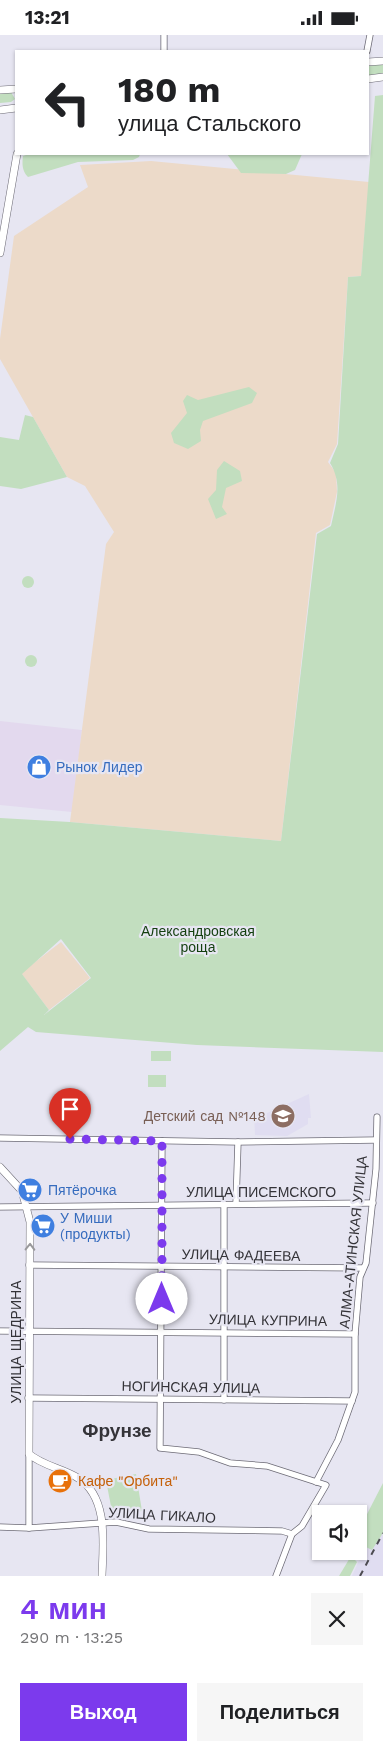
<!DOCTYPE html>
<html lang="ru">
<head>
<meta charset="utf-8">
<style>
	body { margin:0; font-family:"Work Sans",sans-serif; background:#f6f6f6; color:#202124; height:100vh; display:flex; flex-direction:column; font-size:19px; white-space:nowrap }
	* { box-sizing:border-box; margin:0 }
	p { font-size:16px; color:#757577 }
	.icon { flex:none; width:28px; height:28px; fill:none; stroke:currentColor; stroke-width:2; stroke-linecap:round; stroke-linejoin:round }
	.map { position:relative; height:1541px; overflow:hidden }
	.details { display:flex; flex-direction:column; background:#fff; flex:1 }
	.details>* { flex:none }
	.top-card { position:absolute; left:15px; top:15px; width:354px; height:105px; border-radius:0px; box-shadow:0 1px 4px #0004; background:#fff; color:#202124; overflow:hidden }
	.fabs { position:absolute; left:312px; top:1470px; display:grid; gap:10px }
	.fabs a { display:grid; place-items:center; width:55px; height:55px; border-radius:0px; background:#fff; box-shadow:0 1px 4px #0004; font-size:25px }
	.pin { position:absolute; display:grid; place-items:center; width:42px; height:42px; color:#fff; margin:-51px -21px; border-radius:50% 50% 50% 0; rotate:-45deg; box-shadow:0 0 5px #0007 }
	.pin .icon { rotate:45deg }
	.me { position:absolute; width:55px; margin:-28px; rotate:0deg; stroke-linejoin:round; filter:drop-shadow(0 0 4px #0008) }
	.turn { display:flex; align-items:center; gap:18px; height:105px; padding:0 20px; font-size:22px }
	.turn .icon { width:65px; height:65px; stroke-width:2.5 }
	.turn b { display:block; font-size:35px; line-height:42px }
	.round { display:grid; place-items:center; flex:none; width:52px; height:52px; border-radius:0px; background:#f6f6f6 }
	.summary { display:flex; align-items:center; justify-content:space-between; height:85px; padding:0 20px }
	h1 { font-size:30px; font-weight:600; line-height:38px; color:#7c3aed }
	.cta { display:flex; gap:10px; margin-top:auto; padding:10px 20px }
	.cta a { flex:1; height:58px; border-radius:0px; background:#7c3aed; color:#fff; font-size:20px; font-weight:600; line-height:58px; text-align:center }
	.cta a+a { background:#f6f6f6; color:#202124 }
	.status { display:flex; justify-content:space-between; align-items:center; height:35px; padding:0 25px; background:#fff; direction:ltr }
	.status svg { height:14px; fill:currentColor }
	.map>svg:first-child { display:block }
	.commercial { fill:#e3d9ee }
	.industrial { fill:#ecdac9 }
	.built { fill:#e0ddf1 }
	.green { fill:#c2debf; fill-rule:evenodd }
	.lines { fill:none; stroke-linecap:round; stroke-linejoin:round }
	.minor-casing { stroke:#6d6b76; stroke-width:7 }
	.major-casing { stroke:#6d6b76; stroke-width:8 }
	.minor { stroke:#fff; stroke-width:5.5 }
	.major { stroke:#fff; stroke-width:7 }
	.rail { stroke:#4c4b51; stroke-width:2; stroke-dasharray:6 6; stroke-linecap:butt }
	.oneway { stroke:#9a999c }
	.route { stroke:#7c3aed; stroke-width:9; stroke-dasharray:0 16.2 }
	.labels { text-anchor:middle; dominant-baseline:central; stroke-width:4.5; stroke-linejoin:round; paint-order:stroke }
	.shop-label { font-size:14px; fill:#366cbe; stroke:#e7e6f2; text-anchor:start }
	.park-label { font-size:14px; fill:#133f0f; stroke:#e7e6f2 }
	.education-label { font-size:14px; fill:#785e54; stroke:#e7e6f2; text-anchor:end }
	.street-label { font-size:14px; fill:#343338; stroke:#e7e6f2 }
	.food-label { font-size:14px; fill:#c56008; stroke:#e7e6f2; text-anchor:start }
	.district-label { font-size:19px; font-weight:bold; fill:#343338; stroke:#e7e6f2 }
</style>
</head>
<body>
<div class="status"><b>13:21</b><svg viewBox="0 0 49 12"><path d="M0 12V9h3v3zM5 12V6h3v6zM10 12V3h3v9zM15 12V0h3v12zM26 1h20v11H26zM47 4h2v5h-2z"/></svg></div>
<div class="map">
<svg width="383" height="1541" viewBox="0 0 383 1541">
	<rect width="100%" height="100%" fill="#e7e6f2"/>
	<!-- commercial -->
	<path class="commercial" d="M 0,686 L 82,695 L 72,777 L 0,770 Z"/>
	<!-- industrial -->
	<g class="industrial">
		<path d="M 151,126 L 369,147 L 361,241 L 348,242 L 337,409 L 328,427 L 336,438 L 337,457 L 330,490 L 316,498 L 281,806 L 70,787 L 106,509 L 114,497 L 85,451 L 67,442 L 0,324 L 0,304 L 14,201 L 88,152 L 80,130 Z"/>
		<path d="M 61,907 L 90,943 L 49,975 L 21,938 Z"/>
	</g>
	<!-- built -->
	<g class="built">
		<path d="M 309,1059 L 311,1083 L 308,1083 L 308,1089 L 287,1101 L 255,1100 L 254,1079 L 265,1079 Z"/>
		<path d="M 383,1472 L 383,1541 L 352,1541 Z"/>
	</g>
	<!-- green -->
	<g class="green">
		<path d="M 383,29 L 383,40 L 368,41 L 368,30 Z"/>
		<path d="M 11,57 L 15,64 L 11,67 L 0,68 L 0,58 Z"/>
		<path d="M 383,60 L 383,1017 L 197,1010 L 36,997 L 28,992 L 0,1016 L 0,783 L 70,787 L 281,806 L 317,499 L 331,491 C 336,468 343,449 330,428 L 338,409 L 348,242 L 361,241 L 375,61 ZM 61,904 L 91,943 L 44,980 L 49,975 L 22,939 Z"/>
		<path d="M 29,119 L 140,119 L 139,122 L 133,125 L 78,127 L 28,142 C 22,136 22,129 23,121 Z"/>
		<path d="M 227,119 L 302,119 L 295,135 L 286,139 L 241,138 Z"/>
		<path d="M 249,352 L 257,358 L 252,368 L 203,386 L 200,395 L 201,406 L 188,414 L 174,408 L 171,398 L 187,378 L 183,366 L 187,360 L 198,365 Z"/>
		<path d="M 25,380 L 33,382 L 67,442 L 21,454 L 0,451 L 0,402 L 19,405 Z"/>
		<path d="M 224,426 L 240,436 L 242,446 L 226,453 L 222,472 L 227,479 L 216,484 L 208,464 L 216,455 L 217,435 Z"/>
		<circle cx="28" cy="547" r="6"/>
		<circle cx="31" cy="626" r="6"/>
		<rect x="151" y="1016" width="20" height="10"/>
		<rect x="148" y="1040" width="18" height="12"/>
		<path d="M 136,1439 L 142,1476 L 113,1482 L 106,1445 Z"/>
		<path d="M 383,1448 L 383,1498 L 372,1515 L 360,1509 L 365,1483 Z"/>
		<path d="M 351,1521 L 357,1527 L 350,1541 L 339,1541 Z"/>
	</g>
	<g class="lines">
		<defs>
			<g id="minor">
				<path d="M 164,16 L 164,0"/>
				<path d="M 367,16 L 370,0"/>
				<path d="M 0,1103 L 238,1107 L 376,1105"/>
				<path d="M 162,1106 L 160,1413 L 199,1417 L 230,1428 L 267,1431 L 326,1450 L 302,1491 L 292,1499 L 276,1541"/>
				<path d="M 236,1169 L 238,1107"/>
				<path d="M 0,1172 L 373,1168"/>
				<path d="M 29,1230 L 363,1233"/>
				<path d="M 0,1296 L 355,1299"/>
				<path d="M 28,1363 L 352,1366"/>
				<path d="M 224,1365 L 224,1169"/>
				<path d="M 316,1447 L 338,1405 L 355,1357 L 355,1299 L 360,1242 L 366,1228 L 376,1134 L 377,1082"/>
				<path d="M 0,1492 L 29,1493 L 116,1487 L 149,1494 L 282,1496 L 292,1499"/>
				<path d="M 29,1493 L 29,1419"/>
			</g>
			<g id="major">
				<path d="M 368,27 L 383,26"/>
				<path d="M 368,44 L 383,42"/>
				<path d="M 0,55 L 16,54"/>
				<path d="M 0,75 L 16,73"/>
				<path d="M 0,218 L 17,119"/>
				<path d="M 0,1132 L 22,1156 L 30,1187 L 29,1419 C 43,1431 62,1433 78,1443 C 109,1462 103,1510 102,1541"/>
			</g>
		</defs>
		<!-- minor casing -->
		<use href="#minor" class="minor-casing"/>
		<!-- major casing -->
		<use href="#major" class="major-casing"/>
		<!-- minor -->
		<use href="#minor" class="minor"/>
		<!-- major -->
		<use href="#major" class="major"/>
		<!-- rail -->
		<path class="rail" d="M 360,1541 L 383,1498"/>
	</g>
	<!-- one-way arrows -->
	<defs><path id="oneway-chevron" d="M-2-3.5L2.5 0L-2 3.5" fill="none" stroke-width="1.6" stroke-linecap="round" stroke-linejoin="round" transform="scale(1.25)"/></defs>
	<use class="oneway" href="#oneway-chevron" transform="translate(30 1212) rotate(-89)"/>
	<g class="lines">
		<!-- route -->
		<path class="route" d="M 70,1104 L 162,1106 L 162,1264"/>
	</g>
	<!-- icons -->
	<defs>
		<symbol id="shop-disc" viewBox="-11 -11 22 22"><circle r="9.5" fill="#3f7fe0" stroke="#e7e6f2"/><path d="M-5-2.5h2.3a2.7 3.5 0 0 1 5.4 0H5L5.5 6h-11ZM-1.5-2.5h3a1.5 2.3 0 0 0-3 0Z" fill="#fff"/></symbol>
		<symbol id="school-disc" viewBox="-11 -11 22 22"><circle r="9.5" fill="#8d6e63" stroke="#e7e6f2"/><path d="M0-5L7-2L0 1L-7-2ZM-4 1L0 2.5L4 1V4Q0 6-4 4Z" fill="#fff"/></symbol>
		<symbol id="supermarket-disc" viewBox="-11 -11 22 22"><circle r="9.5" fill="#3f7fe0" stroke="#e7e6f2"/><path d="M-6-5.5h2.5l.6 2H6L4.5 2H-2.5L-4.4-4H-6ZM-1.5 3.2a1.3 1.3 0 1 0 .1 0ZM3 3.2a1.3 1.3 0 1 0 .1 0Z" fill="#fff"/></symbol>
		<symbol id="cafe-disc" viewBox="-11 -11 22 22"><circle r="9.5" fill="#e8710a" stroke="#e7e6f2"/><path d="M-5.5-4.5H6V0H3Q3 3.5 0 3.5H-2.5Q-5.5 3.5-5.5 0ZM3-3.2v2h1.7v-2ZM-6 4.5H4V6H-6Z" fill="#fff"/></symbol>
	</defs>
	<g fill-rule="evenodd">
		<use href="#shop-disc" x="25" y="718" width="28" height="28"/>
		<use href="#school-disc" x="269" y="1067" width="28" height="28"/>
		<use href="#supermarket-disc" x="16" y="1141" width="28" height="28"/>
		<use href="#supermarket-disc" x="29" y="1177" width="28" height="28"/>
		<use href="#cafe-disc" x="46" y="1432" width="28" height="28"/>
	</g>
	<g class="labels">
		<!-- shop labels -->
		<g class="shop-label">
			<text x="56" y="732">Рынок Лидер</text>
			<text x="48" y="1155">Пятёрочка</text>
			<text x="60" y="1183">У Миши<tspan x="60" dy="16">(продукты)</tspan></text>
		</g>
		<!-- park labels -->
		<g class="park-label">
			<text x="198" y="896">Александровская<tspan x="198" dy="16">роща</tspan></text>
		</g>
		<!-- education labels -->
		<g class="education-label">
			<text x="266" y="1081">Детский сад №148</text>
		</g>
		<!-- street labels -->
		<g class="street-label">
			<text x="261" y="1157">УЛИЦА ПИСЕМСКОГО</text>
			<text transform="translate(353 1207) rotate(-84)">АЛМА-АТИНСКАЯ УЛИЦА</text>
			<text transform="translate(241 1220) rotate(1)">УЛИЦА ФАДЕЕВА</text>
			<text transform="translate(268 1285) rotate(1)">УЛИЦА КУПРИНА</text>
			<text transform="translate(16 1307) rotate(-90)">УЛИЦА ЩЕДРИНА</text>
			<text transform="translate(191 1352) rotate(1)">НОГИНСКАЯ УЛИЦА</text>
			<text transform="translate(162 1480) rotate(3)">УЛИЦА ГИКАЛО</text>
		</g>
		<!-- food labels -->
		<g class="food-label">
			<text x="78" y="1446">Кафе "Орбита"</text>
		</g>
		<!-- district labels -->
		<g class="district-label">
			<text x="117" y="1395">Фрунзе</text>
		</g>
	</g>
</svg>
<div class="fabs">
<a><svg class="icon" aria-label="sound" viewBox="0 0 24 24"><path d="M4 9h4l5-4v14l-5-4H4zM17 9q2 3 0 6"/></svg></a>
</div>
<div class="pin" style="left:70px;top:1104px;background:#d93025"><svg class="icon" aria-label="arrive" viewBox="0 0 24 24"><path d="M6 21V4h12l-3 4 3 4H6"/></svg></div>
<svg class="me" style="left:162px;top:1264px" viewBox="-20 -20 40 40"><circle r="19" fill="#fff"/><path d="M0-13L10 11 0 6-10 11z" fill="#7c3aed"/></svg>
<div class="top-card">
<div class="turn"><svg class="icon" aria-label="left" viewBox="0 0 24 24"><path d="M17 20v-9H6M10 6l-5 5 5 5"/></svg><div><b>180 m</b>улица Стальского</div></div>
</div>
</div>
<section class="details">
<div class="summary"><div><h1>4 мин</h1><p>290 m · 13:25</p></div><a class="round"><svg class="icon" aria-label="close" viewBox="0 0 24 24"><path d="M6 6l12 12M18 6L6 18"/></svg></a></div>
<div class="cta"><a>Выход</a><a>Поделиться</a></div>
</section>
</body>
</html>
